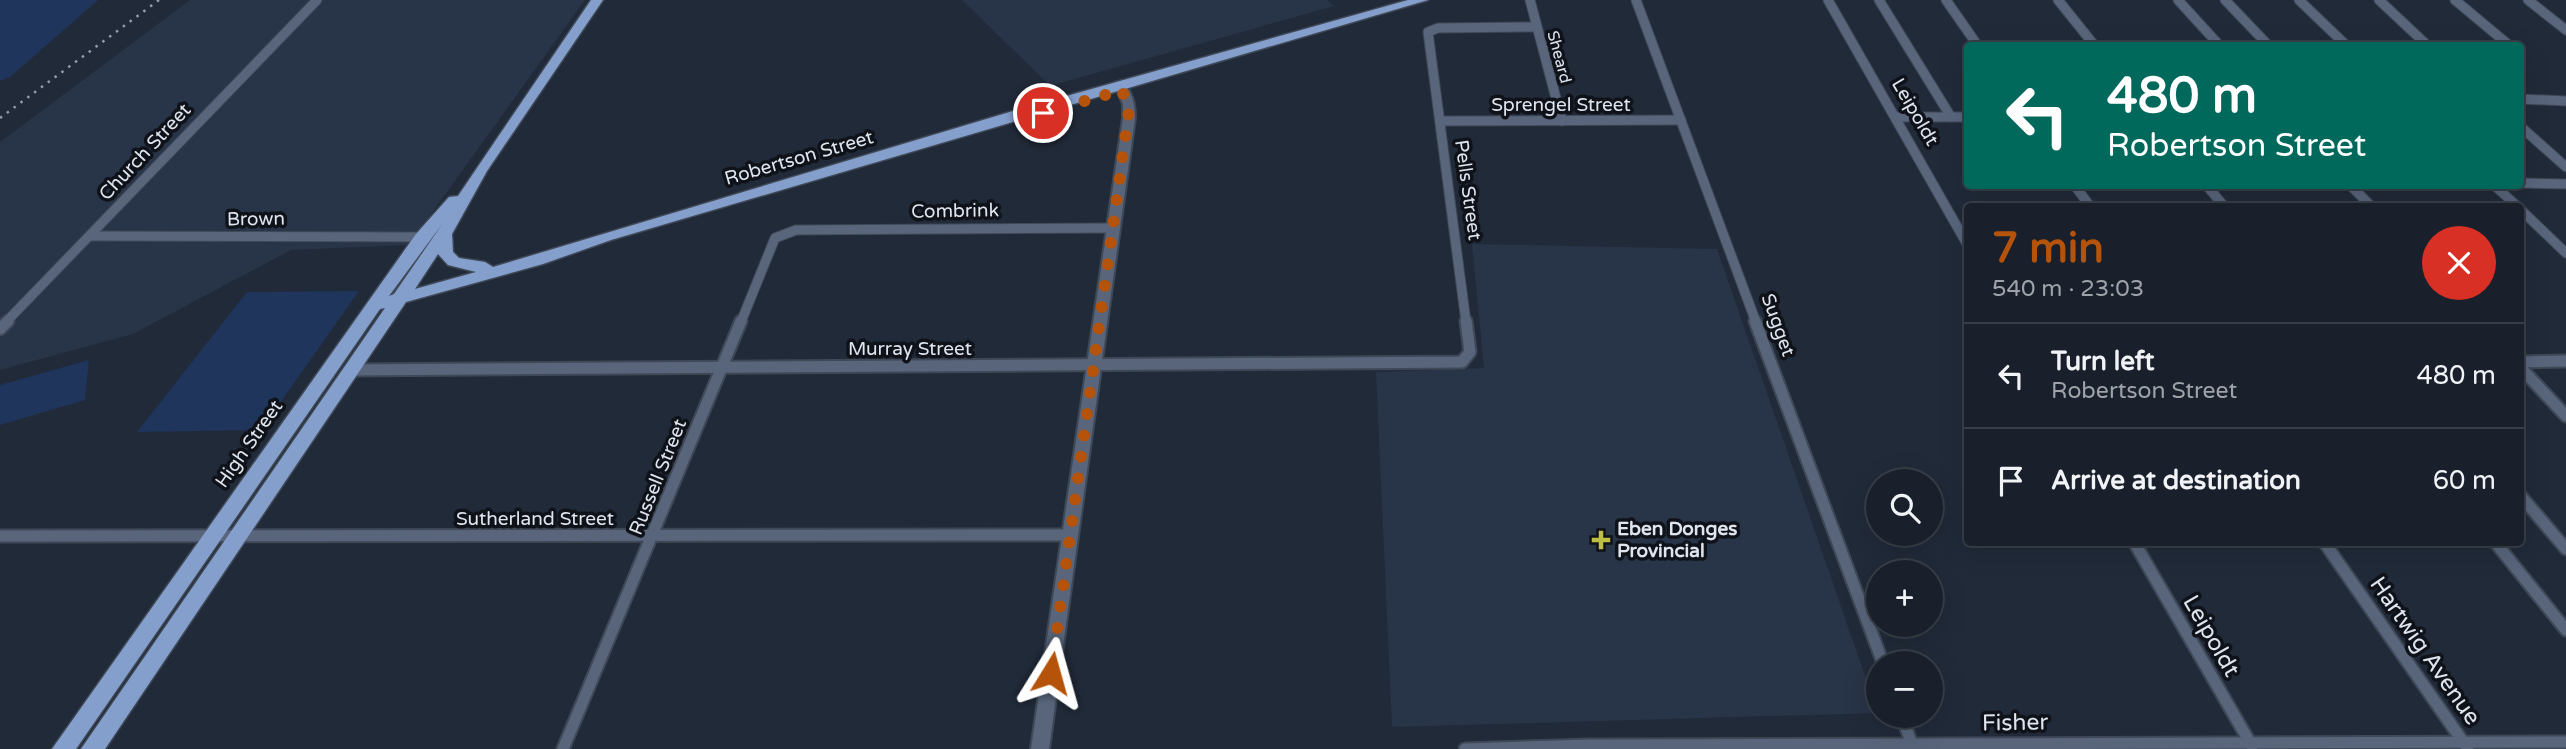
<!DOCTYPE html>
<html lang="en">
<head>
<meta charset="utf-8">
<style>
	body { margin:0; font-family:"Varela Round",sans-serif; background:#222833; color:#f1f3f6; height:100vh; display:flex; flex-direction:column; font-size:26px; white-space:nowrap }
	* { box-sizing:border-box; margin:0 }
	p { font-size:23px; color:#9fa3a9 }
	.icon { flex:none; width:38px; height:38px; fill:none; stroke:currentColor; stroke-width:2; stroke-linecap:round; stroke-linejoin:round }
	.map { position:relative; flex:1; overflow:hidden }
	.sheet { position:absolute; left:1964px; top:203px; width:560px; height:343px; display:flex; flex-direction:column; background:#19202b; border-radius:7px; box-shadow:0 7px 28px #0002,0 0 0 2px #373e47 }
	.sheet>* { flex:none }
	.hud { position:absolute; left:1964px; top:42px; width:560px; height:147px; border-radius:7px; box-shadow:0 7px 28px #0002,0 0 0 2px #373e47; background:#00695c; color:#fff; overflow:hidden }
	.controls { position:absolute; left:1866px; top:469px; display:grid; gap:14px }
	.controls a { display:grid; place-items:center; width:77px; height:77px; border-radius:50%; background:#19202b; box-shadow:0 7px 28px #0002,0 0 0 2px #373e47; font-size:35px }
	.pin { position:absolute; display:grid; place-items:center; width:60px; height:60px; color:#fff; margin:-30px; border:4px solid #fff; border-radius:50%; box-shadow:0 2px 7px #0007 }
	.me { position:absolute; width:77px; margin:-38px; rotate:8deg; stroke-linejoin:round; filter:drop-shadow(0 0 5px #0008) }
	.turn { display:flex; align-items:center; gap:24px; height:147px; padding:0 28px; font-size:32px }
	.turn .icon { width:91px; height:91px; stroke-width:2.5 }
	.turn b { display:block; font-size:49px; line-height:60px }
	.round { display:grid; place-items:center; flex:none; width:74px; height:74px; border-radius:37px; background:#222833 }
	.head { display:flex; align-items:center; justify-content:space-between; height:119px; padding:0 28px }
	h1 { font-size:42px; font-weight:700; line-height:52px; color:#b45309 }
	ul { padding:0; list-style:none }
	li { display:flex; align-items:center; gap:21px; height:105px; padding:0 28px; border-top:2px solid #373e47 }
	li div { flex:1 }
	li b { display:block; font-size:26px }
	li em { font-style:normal }
	.map>svg:first-child { display:block }
	.built { fill:#283447 }
	.green { fill:#1f355b }
	.lines { fill:none; stroke-linecap:round; stroke-linejoin:round }
	.minor-far1-casing { stroke:#3f4856; stroke-width:11 }
	.minor-casing { stroke:#3f4856; stroke-width:15 }
	.tertiary-casing { stroke:#3f4856; stroke-width:4 }
	.primary-casing { stroke:#3f4856; stroke-width:3 }
	.minor-far1 { stroke:#58657b; stroke-width:9 }
	.minor { stroke:#58657b; stroke-width:11 }
	.tertiary { fill:#58657b; fill-rule:evenodd }
	.primary { fill:#859fcc; fill-rule:evenodd }
	.rail { stroke:#959ca8; stroke-width:2.5; stroke-dasharray:2.5 6; stroke-linecap:butt }
	.route { stroke:#b45309; stroke-width:12; stroke-dasharray:0 21.6 }
	.poi-dot { fill:#bcbf43; stroke:#0f1319; stroke-width:2.5 }
	.labels { text-anchor:middle; dominant-baseline:central; stroke-width:7; stroke-linejoin:round; paint-order:stroke }
	.far-street-label { font-size:16px; fill:#dfe5ef; stroke:#0f1319 }
	.street-label { font-size:19px; fill:#dfe5ef; stroke:#0f1319 }
	.poi-label { font-size:19px; font-weight:bold; fill:#dfe5ef; stroke:#0f1319; text-anchor:start }
	.near-street-label { font-size:23px; fill:#dfe5ef; stroke:#0f1319 }
</style>
</head>
<body>
<div class="map">
<svg width="2566" height="749" viewBox="0 0 2566 749">
	<rect width="100%" height="100%" fill="#212a39"/>
	<!-- built -->
	<g class="built">
		<path d="M 190,0 L 585,0 L 409,245 L 291,250 L 133,334 L 0,370 L 0,142 Z"/>
		<path d="M 962,0 L 1327,0 L 1334,6 L 1050,86 Z"/>
		<path d="M 1472,244 L 1717,249 L 1878,713 L 1392,727 L 1376,372 L 1484,368 Z"/>
	</g>
	<!-- green -->
	<g class="green">
		<path d="M 0,0 L 98,0 L 10,77 L 0,81 Z"/>
		<path d="M 359,291 L 261,430 L 137,432 L 247,292 Z"/>
		<path d="M 89,360 L 85,400 L 0,425 L 0,385 Z"/>
	</g>
	<g class="lines">
		<defs>
			<g id="minor-far1">
				<path d="M 1530,0 L 1562,121"/>
				<path d="M 1636,0 L 1756,322"/>
				<path d="M 1828,0 L 1967,244"/>
				<path d="M 1879,0 L 1951,117"/>
				<path d="M 1946,0 L 1978,46"/>
				<path d="M 2058,0 L 2095,46"/>
				<path d="M 2178,0 L 2220,46"/>
				<path d="M 2225,0 L 2269,46"/>
				<path d="M 2299,0 L 2347,46"/>
				<path d="M 2379,0 L 2428,46"/>
				<path d="M 2455,0 L 2510,46"/>
				<path d="M 2528,0 L 2566,30"/>
				<path d="M 2520,99 L 2566,101"/>
				<path d="M 1896,117 L 1967,117"/>
				<path d="M 1441,121 L 1681,120"/>
				<path d="M 2520,126 L 2566,167"/>
				<path d="M 2520,183 L 2566,184"/>
				<path d="M 2075,186 L 2090,206"/>
				<path d="M 2207,186 L 2224,206"/>
				<path d="M 2351,186 L 2371,206"/>
				<path d="M 2495,186 L 2517,206"/>
				<path d="M 2520,209 L 2566,253"/>
				<path d="M 90,236 L 422,237"/>
				<path d="M 6,322 L 317,0"/>
				<path d="M 741,322 L 775,238 L 796,230 L 1113,228"/>
				<path d="M 1466,322 L 1428,32 L 1438,28 L 1536,27"/>
			</g>
			<g id="minor">
				<path d="M 1755,321 L 1883,663"/>
				<path d="M 0,329 L 8,321"/>
				<path d="M 2520,362 L 2566,361"/>
				<path d="M 2520,367 L 2566,416"/>
				<path d="M 350,370 L 1462,362 L 1470,352 L 1466,321"/>
				<path d="M 2520,495 L 2566,549"/>
				<path d="M 0,536 L 1069,535"/>
				<path d="M 2134,542 L 2252,746"/>
				<path d="M 2324,542 L 2468,749"/>
				<path d="M 2495,542 L 2566,630"/>
				<path d="M 1902,716 L 1912,745"/>
				<path d="M 563,749 L 741,321"/>
				<path d="M 1465,749 L 1589,745 L 2566,742"/>
			</g>
			<path id="tertiary" d="M 1120,82 C 1132,88 1135,105 1135,118 L 1049,749 L 1031,749 L 1123,118 L 1123,104 L 1115,85 Z"/>
			<path id="primary" d="M 591,0 L 603,0 L 487,171 L 452,234 L 453,252 L 459,258 L 485,262 L 493,267 L 1013,111 L 1408,0 L 1428,0 L 611,240 L 543,264 L 406,302 L 105,749 L 81,749 L 385,308 L 380,309 L 76,749 L 52,749 L 416,234 L 449,197 L 458,196 ZM 443,223 L 394,294 L 389,296 ZM 438,254 L 448,265 L 476,272 L 415,289 Z"/>
		</defs>
		<!-- minor-far1 casing -->
		<use href="#minor-far1" class="minor-far1-casing"/>
		<!-- minor casing -->
		<use href="#minor" class="minor-casing"/>
		<!-- tertiary casing -->
		<use href="#tertiary" class="tertiary-casing"/>
		<!-- primary casing -->
		<use href="#primary" class="primary-casing"/>
		<!-- minor-far1 -->
		<use href="#minor-far1" class="minor-far1"/>
		<!-- minor -->
		<use href="#minor" class="minor"/>
		<!-- tertiary -->
		<use href="#tertiary" class="tertiary"/>
		<!-- primary -->
		<use href="#primary" class="primary"/>
		<!-- rail -->
		<path class="rail" d="M 0,118 L 159,0"/>
	</g>
	<g class="lines">
		<!-- route -->
		<path class="route" d="M 1043,113 L 1122,90 L 1129,110 L 1051,673"/>
	</g>
	<!-- markers -->
	<path class="poi-dot" d="M1597.5 529.5h7v7h7v7h-7v7h-7v-7h-7v-7h7z"/>
	<g class="labels">
		<!-- far-street labels -->
		<g class="far-street-label">
			<text transform="translate(1559 57) rotate(75)">Sheard</text>
		</g>
		<!-- street labels -->
		<g class="street-label">
			<text x="1561" y="105">Sprengel Street</text>
			<text transform="translate(1915 112) rotate(60)">Leipoldt</text>
			<text transform="translate(145 152) rotate(-47)">Church Street</text>
			<text transform="translate(799 158) rotate(-16)">Robertson Street</text>
			<text transform="translate(1468 190) rotate(82)">Pells Street</text>
			<text transform="translate(955 211) rotate(-1)">Combrink</text>
			<text transform="translate(256 219) rotate(-1)">Brown</text>
			<text transform="translate(1778 325) rotate(70)">Sugget</text>
			<text x="910" y="349">Murray Street</text>
			<text transform="translate(249 444) rotate(-55)">High Street</text>
			<text transform="translate(658 477) rotate(-68)">Russell Street</text>
			<text x="535" y="519">Sutherland Street</text>
		</g>
		<!-- poi labels -->
		<g class="poi-label">
			<text x="1617" y="529">Eben Donges<tspan x="1617" dy="22">Provincial</tspan></text>
		</g>
		<!-- near-street labels -->
		<g class="near-street-label">
			<text transform="translate(2211 636) rotate(60)">Leipoldt</text>
			<text transform="translate(2425 651) rotate(55)">Hartwig Avenue</text>
			<text transform="translate(2015 723) rotate(-1)">Fisher</text>
		</g>
	</g>
</svg>
<div class="controls">
<a><svg class="icon" aria-label="search" viewBox="0 0 24 24"><circle cx="10" cy="10" r="6"/><path d="M15 15l6 6"/></svg></a>
<a>+</a>
<a>−</a>
</div>
<div class="pin" style="left:1043px;top:113px;background:#d93025"><svg class="icon" aria-label="arrive" viewBox="0 0 24 24"><path d="M6 21V4h12l-3 4 3 4H6"/></svg></div>
<svg class="me" style="left:1051px;top:673px" viewBox="-20 -20 40 40"><path d="M0-17L14 15 0 8-14 15z" fill="#b45309" stroke="#fff" stroke-width="4"/></svg>
<div class="hud">
<div class="turn"><svg class="icon" aria-label="left" viewBox="0 0 24 24"><path d="M17 20v-9H6M10 6l-5 5 5 5"/></svg><div><b>480 m</b>Robertson Street</div></div>
</div>
<section class="sheet">
<div class="head"><div><h1>7 min</h1><p>540 m · 23:03</p></div><a class="round" style="background:#d93025;color:#fff"><svg class="icon" aria-label="close" viewBox="0 0 24 24"><path d="M6 6l12 12M18 6L6 18"/></svg></a></div>
<ul>
<li><svg class="icon" aria-label="left" viewBox="0 0 24 24"><path d="M17 20v-9H6M10 6l-5 5 5 5"/></svg><div><b>Turn left</b><p>Robertson Street</p></div><em>480 m</em></li>
<li><svg class="icon" aria-label="arrive" viewBox="0 0 24 24"><path d="M6 21V4h12l-3 4 3 4H6"/></svg><div><b>Arrive at destination</b></div><em>60 m</em></li>
</ul>
</section>
</div>
</body>
</html>
